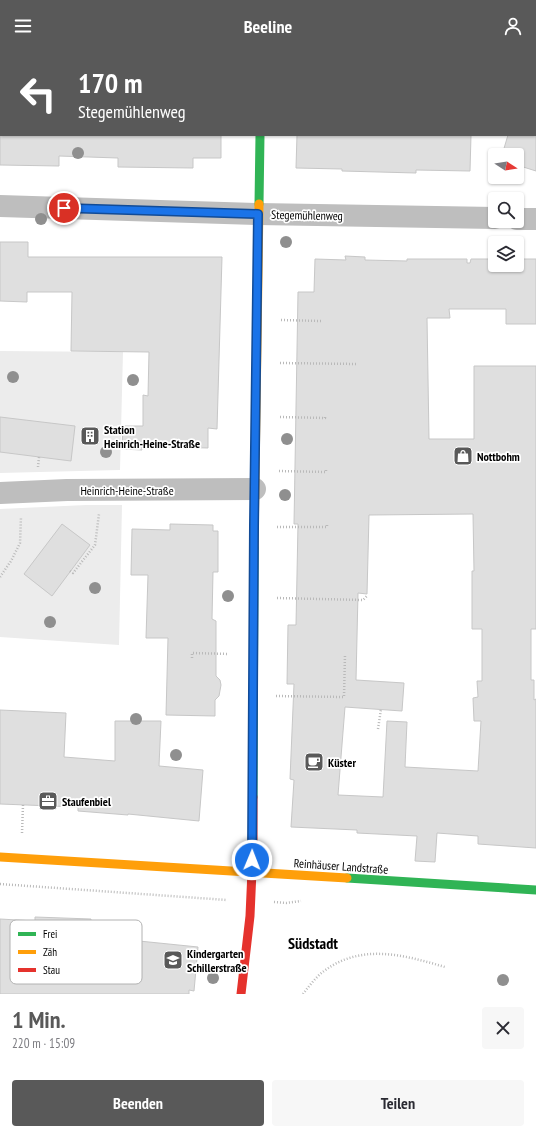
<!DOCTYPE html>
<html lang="de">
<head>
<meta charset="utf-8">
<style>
	body { margin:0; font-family:"PT Sans Narrow",sans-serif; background:#f7f7f7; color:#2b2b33; height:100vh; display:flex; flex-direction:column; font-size:15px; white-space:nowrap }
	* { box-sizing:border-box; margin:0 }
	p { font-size:13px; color:#7c7c81 }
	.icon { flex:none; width:22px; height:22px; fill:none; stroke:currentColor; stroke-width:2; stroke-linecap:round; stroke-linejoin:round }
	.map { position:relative; height:942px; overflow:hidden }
	.panel { display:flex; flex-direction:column; background:#fff; flex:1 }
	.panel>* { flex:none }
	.banner { position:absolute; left:0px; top:0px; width:536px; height:84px; box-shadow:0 1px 3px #0004; background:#595959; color:#fff; overflow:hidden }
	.needle { width:26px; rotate:102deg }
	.buttons { position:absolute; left:488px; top:96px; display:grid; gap:8px }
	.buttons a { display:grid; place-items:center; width:36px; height:36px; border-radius:4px; background:#fff; box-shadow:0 1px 3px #0004; font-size:20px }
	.pin { position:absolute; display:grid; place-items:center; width:34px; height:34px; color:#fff; margin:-17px; border:2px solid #fff; border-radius:50%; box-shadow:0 1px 4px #0007 }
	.me { position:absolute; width:44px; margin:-22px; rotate:1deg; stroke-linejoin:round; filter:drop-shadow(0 0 3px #0008) }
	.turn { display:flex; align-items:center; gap:14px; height:84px; padding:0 12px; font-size:18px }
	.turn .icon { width:52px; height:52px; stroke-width:2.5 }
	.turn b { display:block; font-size:28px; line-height:34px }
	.round { display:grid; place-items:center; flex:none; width:42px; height:42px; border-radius:4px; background:#f7f7f7 }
	.head { display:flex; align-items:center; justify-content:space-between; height:68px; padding:0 12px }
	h1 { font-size:24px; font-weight:800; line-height:30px; color:#595959 }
	.cta { display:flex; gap:8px; margin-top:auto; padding:8px 12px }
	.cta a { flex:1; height:46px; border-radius:4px; background:#595959; color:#fff; font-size:16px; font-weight:800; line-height:46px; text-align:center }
	.cta a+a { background:#f7f7f7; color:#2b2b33 }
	header { display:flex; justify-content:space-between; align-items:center; height:52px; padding:0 12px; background:#595959; color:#fff; font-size:18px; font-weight:800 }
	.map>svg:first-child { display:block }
	.green { fill:#ececec }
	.building { fill:#dfdfdf; stroke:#c7c7c7; fill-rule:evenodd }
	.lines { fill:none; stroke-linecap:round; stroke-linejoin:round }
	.path { stroke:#b9b9b9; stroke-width:2.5; stroke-dasharray:1 2; stroke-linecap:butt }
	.street { stroke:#bebebe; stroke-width:22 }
	.fast { stroke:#30b455; stroke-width:9 }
	.slow { stroke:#ff9f0a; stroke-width:9 }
	.jam { stroke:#e5322d; stroke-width:9 }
	.tree { fill:#8f8f8f }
	.route-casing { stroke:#114b97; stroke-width:10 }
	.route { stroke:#1a73e8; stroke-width:7 }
	.labels { text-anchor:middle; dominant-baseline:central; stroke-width:3.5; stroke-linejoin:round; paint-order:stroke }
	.street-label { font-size:12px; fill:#000; stroke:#fff }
	.poi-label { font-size:12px; font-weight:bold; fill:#000; stroke:#fff; text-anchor:start }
	.district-label { font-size:16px; font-weight:bold; fill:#000; stroke:#fff }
	.key { fill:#fff; stroke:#b2b2b2; stroke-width:1 }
	.key-label { font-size:11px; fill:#000 }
</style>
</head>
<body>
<header><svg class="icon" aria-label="menu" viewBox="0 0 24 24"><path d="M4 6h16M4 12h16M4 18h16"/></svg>Beeline<svg class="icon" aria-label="person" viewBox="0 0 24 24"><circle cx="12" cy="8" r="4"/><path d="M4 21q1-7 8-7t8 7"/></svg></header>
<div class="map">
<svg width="536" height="942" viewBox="0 0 536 942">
	<rect width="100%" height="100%" fill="#fff"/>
	<!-- green -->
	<g class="green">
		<path d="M 0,299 L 123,300 L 120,418 L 0,421 Z"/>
		<path d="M 86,453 L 122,453 L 119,593 L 0,585 L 0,457 Z"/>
	</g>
	<!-- building -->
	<g class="building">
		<path d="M 0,83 L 221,83 L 221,106 L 193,106 L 193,116 L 118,115 L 118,106 L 59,104 L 59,114 L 0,113 Z"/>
		<path d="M 297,83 L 471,83 L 470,119 L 416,118 L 416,121 L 342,119 L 342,117 L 296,116 Z"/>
		<path d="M 508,83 L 536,83 L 536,119 L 517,113 L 517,103 L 502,103 Z"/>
		<path d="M 0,190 L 28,190 L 28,205 L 222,205 L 217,377 L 208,376 L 208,396 L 142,394 L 142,398 L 122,397 L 123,374 L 143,374 L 143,343 L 148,344 L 149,300 L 71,299 L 72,240 L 27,240 L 27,250 L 0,249 Z"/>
		<path d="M 345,204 L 365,205 L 365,208 L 407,209 L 407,207 L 467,207 L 467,211 L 470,211 L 471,207 L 495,207 L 495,213 L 517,213 L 517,207 L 536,207 L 536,272 L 506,272 L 506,257 L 449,257 L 450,266 L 427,266 L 429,387 L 474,387 L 474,314 L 536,314 L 536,577 L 531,577 L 531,628 L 534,628 L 534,648 L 536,647 L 536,796 L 478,792 L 478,784 L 437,781 L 435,810 L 415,809 L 417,784 L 357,781 L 357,778 L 291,775 L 294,728 L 290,727 L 294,632 L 287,632 L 288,573 L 296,573 L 298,472 L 294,472 L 298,240 L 314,240 L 315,207 L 346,208 ZM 473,462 L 474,519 L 472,519 L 472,577 L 482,577 L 482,629 L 477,629 L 478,645 L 473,646 L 474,669 L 481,669 L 478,719 L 405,715 L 407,670 L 387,669 L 383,745 L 338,743 L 345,655 L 402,659 L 404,631 L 356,628 L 358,541 L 367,542 L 369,463 Z"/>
		<path d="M 0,365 L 75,374 L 71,409 L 0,400 Z"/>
		<path d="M 62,472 L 90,493 L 52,544 L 24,522 Z"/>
		<path d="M 170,472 L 213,473 L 213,479 L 218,479 L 218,520 L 213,520 L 212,567 L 216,569 L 216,624 L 220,628 L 221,633 L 219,644 L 215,648 L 215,664 L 166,663 L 168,586 L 146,586 L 148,523 L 131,523 L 132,477 L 170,478 Z"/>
		<path d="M 0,658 L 66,661 L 64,705 L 115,709 L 115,669 L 161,669 L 159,714 L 203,718 L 199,769 L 128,762 L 128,763 L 78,759 L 78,755 L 0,752 Z"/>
		<path d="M 35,865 L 91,867 L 90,884 L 198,895 L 194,939 L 189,938 L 189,942 L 0,942 L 0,867 L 35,869 Z"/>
	</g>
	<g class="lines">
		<!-- path -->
		<g class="path">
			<path d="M 281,268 L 321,269"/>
			<path d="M 280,311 L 357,312"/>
			<path d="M 280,365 L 325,366 L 325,363"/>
			<path d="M 38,415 L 39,405"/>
			<path d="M 279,419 L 326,420 L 326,417"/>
			<path d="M 277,475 L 327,475 L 327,472"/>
			<path d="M 70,519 L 73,521 L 95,493 L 99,462"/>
			<path d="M 0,525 L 11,509 L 20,491 L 21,465"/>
			<path d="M 277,546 L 363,548 L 367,544"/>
			<path d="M 192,606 L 192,601 L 229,602"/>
			<path d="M 276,644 L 344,645 L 345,603"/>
			<path d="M 378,677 L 381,657"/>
			<path d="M 22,781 L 23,753"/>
			<path d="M 0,832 L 227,848"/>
			<path d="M 274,850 L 286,851 L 301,849"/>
			<path d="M 303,942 C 309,934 316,925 324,919 C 362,891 404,903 445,915"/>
		</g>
		<!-- street -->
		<g class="street">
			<path d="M 261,1 L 261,0"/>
			<path d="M 0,154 L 258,162 L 495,166"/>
			<path d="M 517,167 L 536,167"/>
			<path d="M 0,441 L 67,438 L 255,437"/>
		</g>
		<!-- fast -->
		<g class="fast">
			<path d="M 259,152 L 260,83"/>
			<path d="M 253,745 L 254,496"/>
			<path d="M 347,826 L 536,838"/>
		</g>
		<!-- slow -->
		<g class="slow">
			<path d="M 254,496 L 259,152"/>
			<path d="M 0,805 L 347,826"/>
		</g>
		<!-- jam -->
		<path class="jam" d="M 241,942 L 250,864 L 253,796 L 253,745"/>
	</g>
	<!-- trees -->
	<g class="tree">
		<circle cx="78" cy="101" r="6"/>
		<circle cx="41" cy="167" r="6"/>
		<circle cx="286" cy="190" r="6"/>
		<circle cx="13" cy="325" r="6"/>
		<circle cx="133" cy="328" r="6"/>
		<circle cx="287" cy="387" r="6"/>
		<circle cx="106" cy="400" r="6"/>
		<circle cx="285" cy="443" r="6"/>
		<circle cx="95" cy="536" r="6"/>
		<circle cx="228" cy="544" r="6"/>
		<circle cx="50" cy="570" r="6"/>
		<circle cx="136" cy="667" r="6"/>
		<circle cx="176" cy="703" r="6"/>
		<circle cx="213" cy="926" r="6"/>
		<circle cx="503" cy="928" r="6"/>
	</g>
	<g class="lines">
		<defs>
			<path id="route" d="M 64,156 L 258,162 L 254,474 L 252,808"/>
		</defs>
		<!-- route casing -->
		<use href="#route" class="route-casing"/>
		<!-- route -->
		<use href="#route" class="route"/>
	</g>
	<!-- icons -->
	<defs>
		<symbol id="building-square" viewBox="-11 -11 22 22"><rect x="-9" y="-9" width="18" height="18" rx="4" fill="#595959" stroke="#fff"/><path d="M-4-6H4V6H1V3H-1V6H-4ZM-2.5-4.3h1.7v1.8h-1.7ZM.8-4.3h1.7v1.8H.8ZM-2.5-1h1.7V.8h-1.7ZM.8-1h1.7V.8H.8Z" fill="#fff"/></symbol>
		<symbol id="shop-square" viewBox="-11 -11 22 22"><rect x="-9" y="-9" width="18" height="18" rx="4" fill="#595959" stroke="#fff"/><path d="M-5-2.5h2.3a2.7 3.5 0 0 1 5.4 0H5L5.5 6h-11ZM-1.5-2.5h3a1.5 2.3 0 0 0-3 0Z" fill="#fff"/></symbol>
		<symbol id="cafe-square" viewBox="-11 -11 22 22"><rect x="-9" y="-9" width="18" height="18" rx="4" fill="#595959" stroke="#fff"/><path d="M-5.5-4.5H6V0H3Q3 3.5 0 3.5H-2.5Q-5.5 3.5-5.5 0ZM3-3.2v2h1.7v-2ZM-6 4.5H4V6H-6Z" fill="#fff"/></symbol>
		<symbol id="office-square" viewBox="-11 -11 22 22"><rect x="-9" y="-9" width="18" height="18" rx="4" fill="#595959" stroke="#fff"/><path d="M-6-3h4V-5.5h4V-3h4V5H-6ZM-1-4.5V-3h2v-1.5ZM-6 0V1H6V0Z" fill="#fff"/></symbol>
		<symbol id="school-square" viewBox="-11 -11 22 22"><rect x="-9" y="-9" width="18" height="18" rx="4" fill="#595959" stroke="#fff"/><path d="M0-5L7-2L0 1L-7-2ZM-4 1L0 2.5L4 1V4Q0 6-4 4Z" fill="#fff"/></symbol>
	</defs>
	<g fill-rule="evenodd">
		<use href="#building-square" x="79" y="373" width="22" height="22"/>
		<use href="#shop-square" x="452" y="393" width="22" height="22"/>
		<use href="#cafe-square" x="303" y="699" width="22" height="22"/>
		<use href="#office-square" x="37" y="738" width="22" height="22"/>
		<use href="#school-square" x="162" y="897" width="22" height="22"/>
	</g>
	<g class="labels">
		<!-- street labels -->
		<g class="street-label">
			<text transform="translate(307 163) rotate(1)">Stegemühlenweg</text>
			<text x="127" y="438">Heinrich-Heine-Straße</text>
			<text transform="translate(341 814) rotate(4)">Reinhäuser Landstraße</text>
		</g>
		<!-- poi labels -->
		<g class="poi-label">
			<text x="104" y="377">Station<tspan x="104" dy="14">Heinrich-Heine-Straße</tspan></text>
			<text x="477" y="404">Nottbohm</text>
			<text x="328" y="710">Küster</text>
			<text x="62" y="749">Staufenbiel</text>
			<text x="187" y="901">Kindergarten<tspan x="187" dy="14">Schillerstraße</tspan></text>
		</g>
		<!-- district labels -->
		<g class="district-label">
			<text x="313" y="891">Südstadt</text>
		</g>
	</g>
	<!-- legend -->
	<rect x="10" y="868" width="132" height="64" rx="6" class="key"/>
	<rect x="18" y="880" width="18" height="4" fill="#30b455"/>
	<rect x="18" y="898" width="18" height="4" fill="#ff9f0a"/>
	<rect x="18" y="916" width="18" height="4" fill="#e5322d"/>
	<g class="key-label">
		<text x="43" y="886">Frei</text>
		<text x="43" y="904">Zäh</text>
		<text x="43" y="922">Stau</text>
	</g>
</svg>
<div class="buttons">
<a><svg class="needle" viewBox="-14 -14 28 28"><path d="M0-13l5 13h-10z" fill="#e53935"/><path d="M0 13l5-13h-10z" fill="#7c7c81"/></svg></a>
<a><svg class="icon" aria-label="search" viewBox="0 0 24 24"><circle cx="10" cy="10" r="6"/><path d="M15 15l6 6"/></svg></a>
<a><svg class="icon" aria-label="layers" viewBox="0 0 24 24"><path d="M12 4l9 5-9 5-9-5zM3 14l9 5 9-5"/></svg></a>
</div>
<div class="pin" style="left:64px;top:156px;background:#d93025"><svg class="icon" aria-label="arrive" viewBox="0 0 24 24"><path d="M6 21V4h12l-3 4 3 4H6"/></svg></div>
<svg class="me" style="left:252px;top:808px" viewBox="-20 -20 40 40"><circle r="17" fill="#1a73e8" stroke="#fff" stroke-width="3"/><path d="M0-11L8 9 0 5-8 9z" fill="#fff"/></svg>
<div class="banner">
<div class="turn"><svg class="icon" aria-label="left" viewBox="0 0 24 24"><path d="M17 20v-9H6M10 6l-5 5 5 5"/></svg><div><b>170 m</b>Stegemühlenweg</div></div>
</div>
</div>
<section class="panel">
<div class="head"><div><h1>1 Min.</h1><p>220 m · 15:09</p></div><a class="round"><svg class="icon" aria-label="close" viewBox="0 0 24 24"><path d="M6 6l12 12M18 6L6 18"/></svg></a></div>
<div class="cta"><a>Beenden</a><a>Teilen</a></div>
</section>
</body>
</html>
